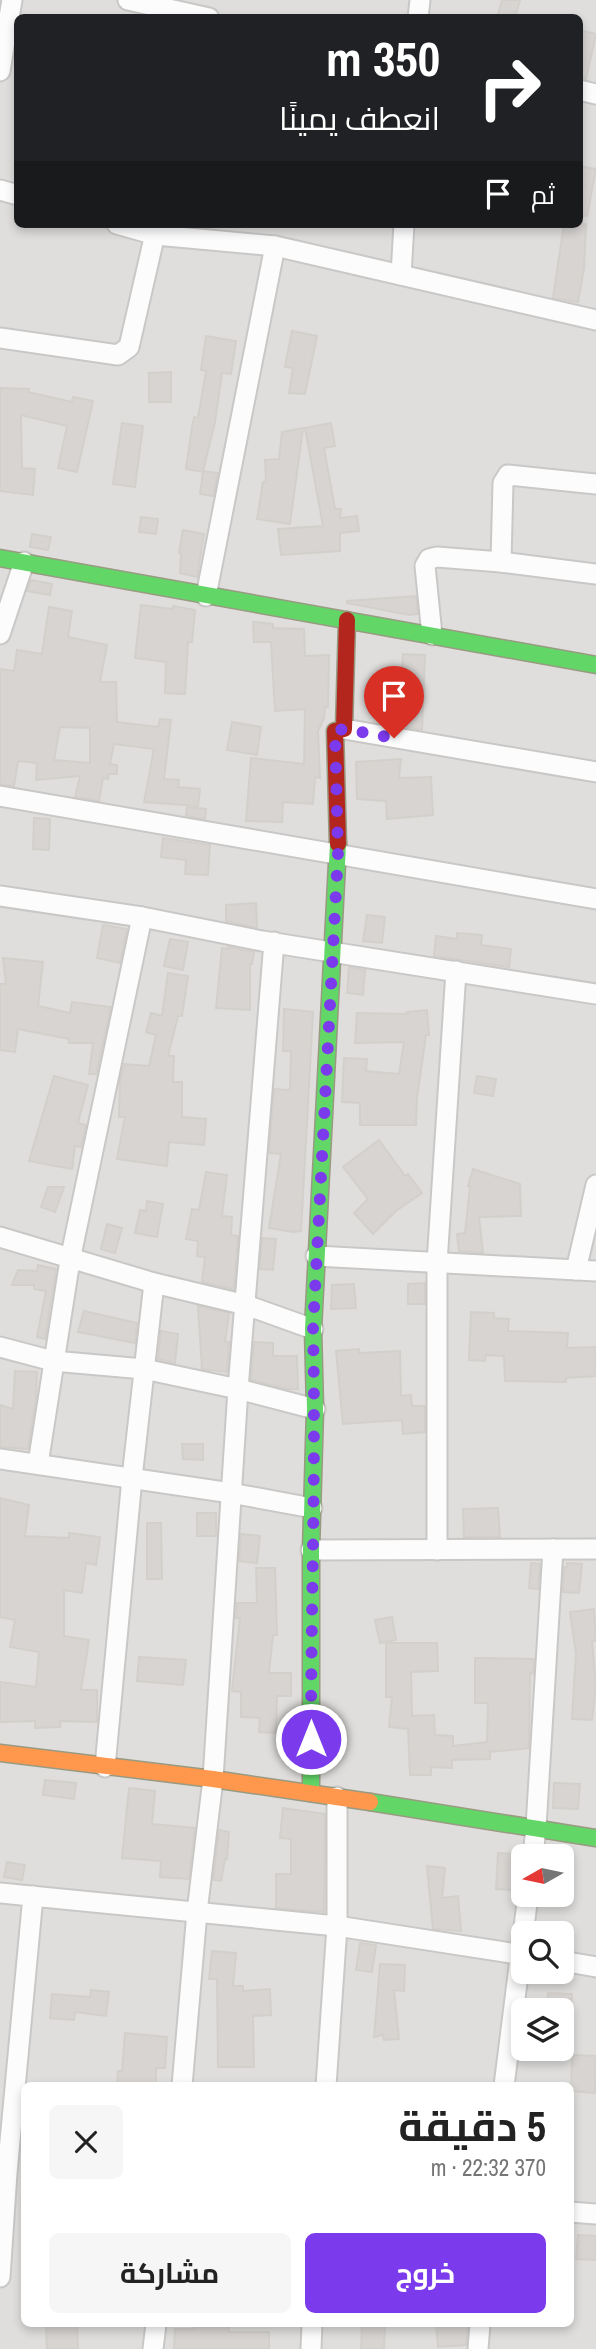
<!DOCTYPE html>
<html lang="ar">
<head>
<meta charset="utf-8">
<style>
	body { margin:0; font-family:"Archivo Narrow",Cairo,sans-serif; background:#f6f6f6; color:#222; direction:rtl; height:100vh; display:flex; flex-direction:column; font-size:26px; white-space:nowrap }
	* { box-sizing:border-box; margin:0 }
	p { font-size:23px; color:#767676 }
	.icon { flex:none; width:38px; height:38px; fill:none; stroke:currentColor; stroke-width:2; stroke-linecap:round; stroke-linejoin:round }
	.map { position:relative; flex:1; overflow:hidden; direction:ltr }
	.drawer { position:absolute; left:21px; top:2082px; width:553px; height:245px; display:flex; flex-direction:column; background:#fff; border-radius:10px; box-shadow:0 4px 10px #0003; direction:rtl }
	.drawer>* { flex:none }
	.top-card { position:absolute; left:14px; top:14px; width:569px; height:214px; border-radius:10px; box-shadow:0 4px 10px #0003; direction:rtl; background:#202124; color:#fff; overflow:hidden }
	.needle { width:46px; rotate:261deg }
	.controls { position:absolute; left:511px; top:1844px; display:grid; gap:14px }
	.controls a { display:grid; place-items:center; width:63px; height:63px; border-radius:10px; background:#fff; box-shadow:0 4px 10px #0003; font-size:35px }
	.pin { position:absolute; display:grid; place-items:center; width:60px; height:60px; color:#fff; margin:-72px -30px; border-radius:50% 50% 50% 0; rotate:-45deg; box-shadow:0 0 7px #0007 }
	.pin .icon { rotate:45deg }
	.me { position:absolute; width:77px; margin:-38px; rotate:0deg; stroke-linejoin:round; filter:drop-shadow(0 0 5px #0008) }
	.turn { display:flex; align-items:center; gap:24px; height:147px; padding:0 28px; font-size:32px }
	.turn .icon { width:91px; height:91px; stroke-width:2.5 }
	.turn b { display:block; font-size:49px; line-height:60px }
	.then { display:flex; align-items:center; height:66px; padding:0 28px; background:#0003; gap:14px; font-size:26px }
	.round { display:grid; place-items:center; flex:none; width:74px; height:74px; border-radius:10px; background:#f6f6f6 }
	.overview { display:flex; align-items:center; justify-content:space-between; height:119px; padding:0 28px }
	h1 { font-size:42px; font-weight:700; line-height:52px }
	.cta { display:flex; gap:14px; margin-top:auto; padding:14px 28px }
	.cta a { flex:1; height:80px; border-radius:10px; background:#7c3aed; color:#fff; font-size:28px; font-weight:700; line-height:80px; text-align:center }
	.cta a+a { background:#f6f6f6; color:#222 }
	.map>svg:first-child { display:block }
	.residential { fill:#dfdedc; fill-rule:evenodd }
	.building { fill:#d7d4d2; stroke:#d3d0cc; stroke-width:2; fill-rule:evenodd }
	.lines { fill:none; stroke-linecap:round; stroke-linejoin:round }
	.street-casing { stroke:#c9c8c7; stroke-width:23 }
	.fast-casing { stroke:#999a82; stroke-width:19 }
	.slow-casing { stroke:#999a82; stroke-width:19 }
	.jam-casing { stroke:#999a82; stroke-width:19 }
	.street { stroke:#fdfcfc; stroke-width:19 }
	.fast { stroke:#63d668; stroke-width:16 }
	.slow { stroke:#ff974d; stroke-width:16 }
	.jam { stroke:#b3261e; stroke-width:16 }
	.route { stroke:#7c3aed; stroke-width:12; stroke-dasharray:0 21.6 }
</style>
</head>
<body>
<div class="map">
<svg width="596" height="2349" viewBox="0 0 596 2349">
	<rect width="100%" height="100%" fill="#f0eeeb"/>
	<!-- residential -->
	<path class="residential" d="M 0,0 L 596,0 L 596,2349 L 0,2349 ZM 18,18 L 579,18 L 579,224 L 18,224 ZM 523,1857 L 562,1857 L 562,1895 L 523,1895 ZM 523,1934 L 562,1934 L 562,1972 L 523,1972 ZM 523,2011 L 562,2011 L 562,2049 L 523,2049 ZM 24,2086 L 570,2086 L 570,2324 L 24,2324 Z"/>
	<!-- building -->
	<g class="building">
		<path d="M 502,0 L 520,0 L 515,18 L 497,18 Z"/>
		<path d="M 579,30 L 596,34 L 586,79 L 579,78 Z"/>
		<path d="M 579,166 L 596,169 L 587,216 L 579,215 Z"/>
		<path d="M 564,224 L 586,224 L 584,269 L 578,302 L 553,298 Z"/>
		<path d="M 292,331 L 317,336 L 305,394 L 289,393 L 293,368 L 285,367 Z"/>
		<path d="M 206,336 L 236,341 L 231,374 L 222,373 L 215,422 L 203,471 L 218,473 L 213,496 L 200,494 L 203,472 L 186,469 L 192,427 L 194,417 L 198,418 L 206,371 L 201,370 Z"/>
		<path d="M 171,372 L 171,402 L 149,402 L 149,373 Z"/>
		<path d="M 0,388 L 29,389 L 28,392 L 72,402 L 73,397 L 93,401 L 77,472 L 58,468 L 67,426 L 21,415 L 22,468 L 35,469 L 33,495 L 0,491 Z"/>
		<path d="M 122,423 L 143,426 L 135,487 L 113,484 Z"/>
		<path d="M 331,423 L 335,446 L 324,448 L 335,509 L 341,509 L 340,518 L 357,516 L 359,531 L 340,533 L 340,551 L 281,555 L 278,529 L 323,526 L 305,428 Z"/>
		<path d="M 303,428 L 290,524 L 257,519 L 263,482 L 266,482 L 265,460 L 279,459 L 282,432 Z"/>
		<path d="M 141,517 L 158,519 L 156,534 L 139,532 Z"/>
		<path d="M 183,530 L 204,534 L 197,577 L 180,573 L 181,554 L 179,553 Z"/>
		<path d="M 32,534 L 51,537 L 48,550 L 30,547 Z"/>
		<path d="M 31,580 L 52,584 L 50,595 L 27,591 Z"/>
		<path d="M 416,596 L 418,614 L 410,615 L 347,603 L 347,601 Z"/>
		<path d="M 141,605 L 173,609 L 173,606 L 195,610 L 192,642 L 188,642 L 185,694 L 165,693 L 166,662 L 135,658 Z"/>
		<path d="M 49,607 L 72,611 L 68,637 L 107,645 L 100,682 L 116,682 L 117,722 L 158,727 L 160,719 L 171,720 L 164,779 L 179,780 L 178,787 L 200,789 L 198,806 L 144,802 L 154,749 L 114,744 L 110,764 L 117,765 L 117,774 L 109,774 L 108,779 L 103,778 L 99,801 L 75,797 L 80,776 L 36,780 L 37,763 L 18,761 L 14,786 L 0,784 L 0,669 L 14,671 L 17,650 L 42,654 ZM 60,727 L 90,728 L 90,763 L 54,760 Z"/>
		<path d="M 253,622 L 273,624 L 273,628 L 304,629 L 305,656 L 329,655 L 328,707 L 325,707 L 324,718 L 318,731 L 320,778 L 315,777 L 313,804 L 283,802 L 282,822 L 246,821 L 251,758 L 304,764 L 305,709 L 275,711 L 271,642 L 254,642 Z"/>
		<path d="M 403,654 L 425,655 L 422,730 L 407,727 L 407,711 L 399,710 Z"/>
		<path d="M 232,722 L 261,727 L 257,755 L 227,750 Z"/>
		<path d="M 401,759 L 399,778 L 431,777 L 433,815 L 387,819 L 386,801 L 357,799 L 356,762 Z"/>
		<path d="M 187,807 L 206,809 L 205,819 L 186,816 Z"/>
		<path d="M 34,818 L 50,819 L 49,850 L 33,849 Z"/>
		<path d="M 163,838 L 210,845 L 208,875 L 185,874 L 186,860 L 161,857 Z"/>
		<path d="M 256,903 L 257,928 L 226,921 L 226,905 Z"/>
		<path d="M 367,915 L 385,917 L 382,943 L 363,941 Z"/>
		<path d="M 103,925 L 127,929 L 120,963 L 97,958 Z"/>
		<path d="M 457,933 L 482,935 L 481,945 L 511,949 L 509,967 L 434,956 L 436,936 L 457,939 Z"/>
		<path d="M 170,939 L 188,942 L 183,970 L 164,966 Z"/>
		<path d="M 228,947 L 254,952 L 252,964 L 250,964 L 250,1010 L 216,1008 L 222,948 L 228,949 Z"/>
		<path d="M 3,958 L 43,962 L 38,1006 L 70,1013 L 72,1002 L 111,1007 L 96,1074 L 89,1074 L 93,1043 L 69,1043 L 69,1039 L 18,1029 L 15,1052 L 0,1050 L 0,984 L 6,984 Z"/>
		<path d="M 349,967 L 365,970 L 363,995 L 347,993 Z"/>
		<path d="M 168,973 L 188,976 L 182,1016 L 178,1016 L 168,1056 L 174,1056 L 173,1082 L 182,1082 L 182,1117 L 206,1119 L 204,1145 L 169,1142 L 167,1166 L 117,1159 L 125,1117 L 119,1117 L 120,1081 L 124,1064 L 149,1066 L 156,1035 L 146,1032 L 151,1013 L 162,1016 Z"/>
		<path d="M 284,1009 L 313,1012 L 301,1231 L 293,1232 L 269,1228 L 281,1154 L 269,1153 L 274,1089 L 290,1090 L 291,1051 L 283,1051 Z"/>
		<path d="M 427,1010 L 429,1035 L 426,1035 L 417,1097 L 416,1125 L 360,1125 L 360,1103 L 342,1102 L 344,1058 L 367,1059 L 366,1071 L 399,1074 L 404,1042 L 355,1043 L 357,1013 L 408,1014 L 407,1012 Z"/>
		<path d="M 54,1076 L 88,1085 L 78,1123 L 86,1125 L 81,1147 L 75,1146 L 72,1169 L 29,1161 Z"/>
		<path d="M 477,1076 L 496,1079 L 493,1096 L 474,1093 Z"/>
		<path d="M 379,1140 L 405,1176 L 408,1174 L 422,1193 L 396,1211 L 373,1234 L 354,1213 L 368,1199 L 343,1167 Z"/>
		<path d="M 473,1169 L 520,1184 L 521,1216 L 479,1217 L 483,1253 L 459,1251 L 457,1234 L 465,1233 L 470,1186 L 468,1186 Z"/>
		<path d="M 206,1172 L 227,1175 L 222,1216 L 232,1217 L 231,1235 L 238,1236 L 234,1289 L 202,1282 L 205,1257 L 197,1256 L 198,1241 L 186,1239 L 192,1209 L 199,1210 Z"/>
		<path d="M 48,1187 L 64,1187 L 55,1212 L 41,1207 Z"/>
		<path d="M 147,1201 L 163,1204 L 157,1237 L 135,1233 L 140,1210 L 146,1211 Z"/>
		<path d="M 107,1224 L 122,1228 L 115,1253 L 101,1249 Z"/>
		<path d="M 262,1238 L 276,1239 L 273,1270 L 260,1269 Z"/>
		<path d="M 38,1265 L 56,1269 L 45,1339 L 37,1337 L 46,1291 L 34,1289 L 34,1285 L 12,1285 L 18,1270 L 37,1271 Z"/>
		<path d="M 425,1283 L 425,1304 L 408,1304 L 408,1284 Z"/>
		<path d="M 354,1284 L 356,1308 L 331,1309 L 332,1285 Z"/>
		<path d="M 198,1306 L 229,1313 L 225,1342 L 229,1342 L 227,1372 L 202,1369 Z"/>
		<path d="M 84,1311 L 137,1323 L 135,1343 L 78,1332 Z"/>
		<path d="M 471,1312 L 494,1313 L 494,1318 L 509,1319 L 508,1331 L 568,1333 L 567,1348 L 596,1347 L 596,1376 L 566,1378 L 566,1382 L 505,1381 L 504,1356 L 486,1355 L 485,1361 L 469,1360 Z"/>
		<path d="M 161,1331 L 178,1334 L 175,1363 L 158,1359 Z"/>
		<path d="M 254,1342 L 273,1343 L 273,1356 L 297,1356 L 298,1389 L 287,1389 L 251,1380 Z"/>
		<path d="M 359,1349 L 359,1353 L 400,1351 L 401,1396 L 411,1395 L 412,1406 L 425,1406 L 425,1432 L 403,1434 L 402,1420 L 343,1424 L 336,1351 Z"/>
		<path d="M 15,1371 L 37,1372 L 36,1398 L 28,1449 L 0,1447 L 0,1405 L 13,1409 Z"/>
		<path d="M 182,1444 L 203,1444 L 203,1460 L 183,1459 Z"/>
		<path d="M 0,1498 L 29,1505 L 25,1536 L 69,1538 L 69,1533 L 100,1537 L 96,1565 L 86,1563 L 82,1593 L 64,1590 L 64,1636 L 89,1640 L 81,1690 L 97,1690 L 97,1722 L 60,1721 L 60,1727 L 35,1728 L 35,1721 L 0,1722 L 0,1682 L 36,1687 L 39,1652 L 10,1647 L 15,1620 L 0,1617 Z"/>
		<path d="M 498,1508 L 500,1537 L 464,1537 L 463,1509 Z"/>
		<rect x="197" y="1513" width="19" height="23"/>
		<path d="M 147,1523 L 161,1523 L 162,1579 L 147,1579 Z"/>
		<path d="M 241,1534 L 260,1536 L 257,1563 L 239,1561 Z"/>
		<path d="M 531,1563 L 540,1564 L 538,1589 L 529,1588 Z"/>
		<path d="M 567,1563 L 582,1564 L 579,1593 L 563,1592 L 564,1567 L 567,1567 Z"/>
		<path d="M 256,1568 L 275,1568 L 277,1635 L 273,1635 L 269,1673 L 291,1673 L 291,1696 L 277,1696 L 276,1733 L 259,1732 L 260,1718 L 241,1717 L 241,1692 L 232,1691 L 240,1618 L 236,1618 L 237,1603 L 257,1603 Z"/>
		<path d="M 594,1609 L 596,1641 L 592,1641 L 596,1685 L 592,1720 L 572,1719 L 576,1653 L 570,1612 Z"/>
		<path d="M 392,1617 L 396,1640 L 380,1643 L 375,1620 Z"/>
		<path d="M 386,1643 L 437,1643 L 438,1671 L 411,1672 L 412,1716 L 434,1715 L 435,1735 L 453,1736 L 453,1746 L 487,1742 L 488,1703 L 475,1703 L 475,1658 L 534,1659 L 533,1674 L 530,1673 L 529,1748 L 490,1752 L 490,1759 L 452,1760 L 452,1768 L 431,1767 L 431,1775 L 410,1775 L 408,1729 L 389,1727 L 392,1697 L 386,1697 Z"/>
		<path d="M 139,1657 L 186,1660 L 183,1685 L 137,1681 Z"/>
		<path d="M 45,1780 L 76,1783 L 74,1799 L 43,1795 Z"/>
		<path d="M 554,1783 L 580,1784 L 578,1809 L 553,1808 Z"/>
		<path d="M 129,1788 L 155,1791 L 152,1824 L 195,1828 L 189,1879 L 160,1877 L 161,1861 L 122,1858 Z"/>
		<path d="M 283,1808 L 325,1814 L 324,1912 L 276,1908 L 276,1874 L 291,1874 L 291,1839 L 280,1838 Z"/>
		<path d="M 219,1830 L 229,1832 L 227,1859 L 225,1859 L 221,1881 L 213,1880 Z"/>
		<path d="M 498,1853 L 515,1854 L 512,1890 L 496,1889 Z"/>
		<path d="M 7,1862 L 25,1865 L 22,1880 L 4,1877 Z"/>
		<path d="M 427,1866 L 445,1868 L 442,1898 L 458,1896 L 461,1931 L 433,1929 Z"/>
		<path d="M 360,1943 L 376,1945 L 372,1972 L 356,1970 Z"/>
		<path d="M 212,1951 L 236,1953 L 233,1986 L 243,1986 L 243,1991 L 270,1989 L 271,2015 L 253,2016 L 254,2067 L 218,2067 L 217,1979 L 209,1979 Z"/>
		<path d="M 380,1964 L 405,1965 L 404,1991 L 394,1990 L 399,2039 L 384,2040 L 383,2035 L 374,2037 Z"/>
		<path d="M 91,1990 L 109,1992 L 106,2016 L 75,2012 L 74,2020 L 50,2018 L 52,1994 L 90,1997 Z"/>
		<path d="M 548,1993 L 572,1994 L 571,2011 L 547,2011 Z"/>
		<path d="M 125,2033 L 167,2037 L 165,2068 L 156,2068 L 156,2086 L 117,2086 L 118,2071 L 122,2071 Z"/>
		<path d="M 572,2055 L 596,2056 L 595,2093 L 571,2091 Z"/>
		<path d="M 578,2235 L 596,2236 L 596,2260 L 576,2259 Z"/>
		<path d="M 46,2324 L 77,2324 L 78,2349 L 47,2349 Z"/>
		<path d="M 194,2324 L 229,2324 L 229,2332 L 269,2332 L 269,2349 L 174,2349 L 175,2329 L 194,2329 Z"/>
		<path d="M 362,2324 L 385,2324 L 384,2349 L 361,2349 Z"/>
		<path d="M 436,2324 L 468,2324 L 466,2345 L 438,2347 Z"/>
	</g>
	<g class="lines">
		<defs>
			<g id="street">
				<path d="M 128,0 L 209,18"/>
				<path d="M 418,18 L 420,0"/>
				<path d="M 0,71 L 12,0"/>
				<path d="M 579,90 L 596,94"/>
				<path d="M 0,190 L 18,195"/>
				<path d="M 117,224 L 156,235 L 275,246 L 596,320"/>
				<path d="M 401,275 L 404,224"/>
				<path d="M 0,338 L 118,355 L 129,347 L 157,225"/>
				<path d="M 501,562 L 503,483 L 508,475 L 596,484"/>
				<path d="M 206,596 L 275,246"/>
				<path d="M 0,634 L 24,562"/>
				<path d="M 432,635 L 425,566 L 429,559 L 437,557 L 501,562 L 596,574"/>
				<path d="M 344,729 L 596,772"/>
				<path d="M 0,796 L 596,899"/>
				<path d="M 0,896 L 142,917 L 262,941 L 596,994"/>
				<path d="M 0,1237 L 154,1283 L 246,1305 L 313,1329"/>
				<path d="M 316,1256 L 596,1271"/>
				<path d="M 576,1270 L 596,1185"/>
				<path d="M 0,1347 L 53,1361 L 144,1369 L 238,1389 L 315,1409"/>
				<path d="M 0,1459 L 231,1493 L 312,1508"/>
				<path d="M 38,1464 L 70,1260 L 142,917"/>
				<path d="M 311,1550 L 596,1549"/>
				<path d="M 437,1550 L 437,1263 L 456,971"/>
				<path d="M 105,1767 L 132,1478 L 154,1283"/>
				<path d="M 533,1857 L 536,1827 L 553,1549"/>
				<path d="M 0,1893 L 337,1926 L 523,1955"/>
				<path d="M 562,1961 L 596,1967"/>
				<path d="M 182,2086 L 197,1912 L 213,1779 L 238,1389 L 274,942"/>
				<path d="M 326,2086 L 337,1926 L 337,1797"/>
				<path d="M 504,2086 L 528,1895"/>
				<path d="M 570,2212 L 596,2214"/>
				<path d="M 0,2277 L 7,2173 L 33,1896"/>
				<path d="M 153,2349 L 156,2324"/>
				<path d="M 311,2349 L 312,2324"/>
				<path d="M 478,2349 L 480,2324"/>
			</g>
			<g id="fast">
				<path d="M 0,558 L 596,665"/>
				<path d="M 311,1793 L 311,1550 L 315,1409 L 313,1329 L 338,844"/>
				<path d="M 370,1802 L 596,1838"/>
			</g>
			<path id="slow" d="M 0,1753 L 213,1779 L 370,1802"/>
			<path id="jam" d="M 338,844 L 335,731 L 344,729 L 347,620"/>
		</defs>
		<!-- street casing -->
		<use href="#street" class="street-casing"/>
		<!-- fast casing -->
		<use href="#fast" class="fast-casing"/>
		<!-- slow casing -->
		<use href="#slow" class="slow-casing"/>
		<!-- jam casing -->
		<use href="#jam" class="jam-casing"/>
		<!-- street -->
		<use href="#street" class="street"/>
		<!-- fast -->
		<use href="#fast" class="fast"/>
		<!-- slow -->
		<use href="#slow" class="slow"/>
		<!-- jam -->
		<use href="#jam" class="jam"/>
	</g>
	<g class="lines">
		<!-- route -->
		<path class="route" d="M 311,1739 C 311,1603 316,1466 313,1329 L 338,853 L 335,731 L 344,729 L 394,738"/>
	</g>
</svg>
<div class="controls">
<a><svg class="needle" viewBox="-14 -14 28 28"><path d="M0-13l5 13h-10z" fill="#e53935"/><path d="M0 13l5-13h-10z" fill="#767676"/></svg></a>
<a><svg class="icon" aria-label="search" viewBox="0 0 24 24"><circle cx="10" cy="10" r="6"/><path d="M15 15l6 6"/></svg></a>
<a><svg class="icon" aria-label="layers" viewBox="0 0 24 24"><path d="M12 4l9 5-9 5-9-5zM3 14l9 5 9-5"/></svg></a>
</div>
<div class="pin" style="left:394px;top:738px;background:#d93025"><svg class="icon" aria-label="arrive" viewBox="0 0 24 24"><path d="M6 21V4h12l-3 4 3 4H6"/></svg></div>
<svg class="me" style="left:311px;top:1739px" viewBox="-20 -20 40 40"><circle r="17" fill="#7c3aed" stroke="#fff" stroke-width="3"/><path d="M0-11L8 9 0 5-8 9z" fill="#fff"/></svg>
<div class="top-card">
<div class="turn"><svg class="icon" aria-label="right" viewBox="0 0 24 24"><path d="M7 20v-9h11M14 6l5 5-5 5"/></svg><div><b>350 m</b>انعطف يمينًا</div></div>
<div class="then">ثم<svg class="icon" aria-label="arrive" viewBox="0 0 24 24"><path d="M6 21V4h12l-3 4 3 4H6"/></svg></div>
</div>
<section class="drawer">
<div class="overview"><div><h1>5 دقيقة</h1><p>370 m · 22:32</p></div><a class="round"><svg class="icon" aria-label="close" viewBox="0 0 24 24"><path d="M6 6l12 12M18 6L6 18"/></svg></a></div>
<div class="cta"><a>خروج</a><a>مشاركة</a></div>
</section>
</div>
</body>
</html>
